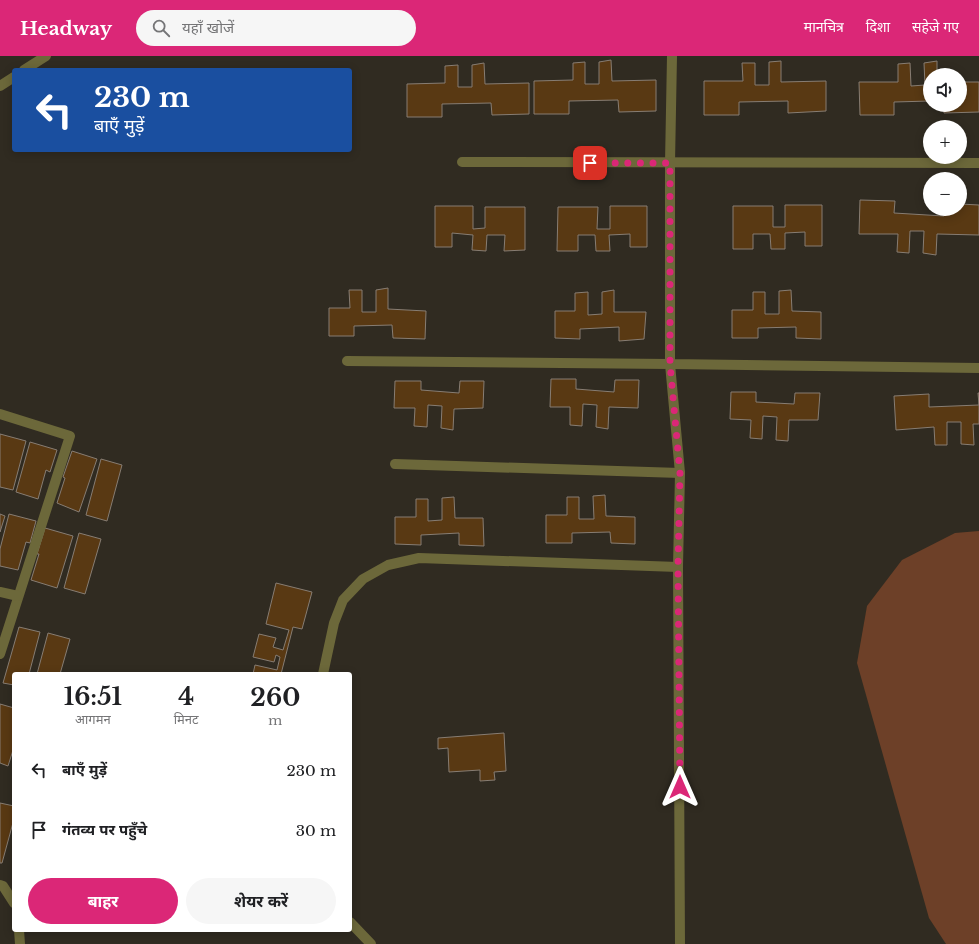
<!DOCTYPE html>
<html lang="hi">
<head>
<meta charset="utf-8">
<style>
	body { margin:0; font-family:"Libre Baskerville","Noto Sans Devanagari",serif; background:#f6f6f6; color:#202124; height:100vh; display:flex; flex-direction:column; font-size:15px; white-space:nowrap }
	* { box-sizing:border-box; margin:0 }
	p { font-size:13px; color:#757577 }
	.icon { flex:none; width:22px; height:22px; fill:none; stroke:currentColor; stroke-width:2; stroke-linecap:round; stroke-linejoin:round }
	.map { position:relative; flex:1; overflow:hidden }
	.sheet { position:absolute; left:12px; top:616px; width:340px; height:260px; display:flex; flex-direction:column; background:#fff; border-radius:4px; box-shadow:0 2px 10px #0003 }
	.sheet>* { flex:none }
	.guide { position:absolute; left:12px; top:12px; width:340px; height:84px; border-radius:4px; box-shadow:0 2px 10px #0003; background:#1a4fa0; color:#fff; overflow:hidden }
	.buttons { position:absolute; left:923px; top:12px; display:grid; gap:8px }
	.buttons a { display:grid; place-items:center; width:44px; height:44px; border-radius:50%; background:#fff; box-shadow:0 2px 10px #0003; font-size:20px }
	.pin { position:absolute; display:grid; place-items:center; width:34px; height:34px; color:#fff; margin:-17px; border-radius:8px; box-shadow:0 2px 6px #0006 }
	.me { position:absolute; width:44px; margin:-22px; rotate:0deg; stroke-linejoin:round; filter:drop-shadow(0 0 3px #0008) }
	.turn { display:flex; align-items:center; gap:14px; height:84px; padding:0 16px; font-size:18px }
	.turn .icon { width:52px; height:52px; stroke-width:2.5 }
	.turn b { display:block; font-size:28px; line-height:34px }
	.eta { display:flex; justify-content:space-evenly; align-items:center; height:68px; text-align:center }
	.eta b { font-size:24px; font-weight:700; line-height:28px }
	.action { display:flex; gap:8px; margin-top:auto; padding:8px 16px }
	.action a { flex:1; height:46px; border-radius:24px; background:#db2777; color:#fff; font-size:16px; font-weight:700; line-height:46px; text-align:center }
	.action a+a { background:#f6f6f6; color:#202124 }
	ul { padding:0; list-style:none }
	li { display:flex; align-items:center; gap:12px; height:60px; padding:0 16px }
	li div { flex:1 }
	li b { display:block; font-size:15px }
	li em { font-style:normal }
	header { display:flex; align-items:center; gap:24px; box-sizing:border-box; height:56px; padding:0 20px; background:#db2777; color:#fff }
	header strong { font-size:19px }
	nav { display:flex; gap:22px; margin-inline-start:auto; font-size:14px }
	.search { width:280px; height:36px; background:#f6f6f6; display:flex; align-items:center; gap:10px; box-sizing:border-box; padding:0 14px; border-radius:22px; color:#757577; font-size:15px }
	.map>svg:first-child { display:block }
	.green { fill:#6d4028 }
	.building { fill:#593913; stroke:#877d73 }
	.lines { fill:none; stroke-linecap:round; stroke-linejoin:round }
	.street { stroke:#6c683a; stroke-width:10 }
	.route { stroke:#db2777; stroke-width:7; stroke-dasharray:0 12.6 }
</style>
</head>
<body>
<header>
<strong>Headway</strong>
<div class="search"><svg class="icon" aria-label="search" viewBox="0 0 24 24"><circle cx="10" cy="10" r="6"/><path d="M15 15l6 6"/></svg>यहाँ खोजें</div>
<nav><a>मानचित्र</a><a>दिशा</a><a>सहेजे गए</a></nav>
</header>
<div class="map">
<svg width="979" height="888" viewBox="0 0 979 888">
	<rect width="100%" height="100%" fill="#302b21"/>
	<!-- green -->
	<path class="green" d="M 979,475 L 979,888 L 946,888 L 929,862 L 857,607 L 867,550 L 902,504 L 955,477 Z"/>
	<!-- building -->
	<g class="building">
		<path d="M 611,4 L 612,25 L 656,24 L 656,55 L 619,56 L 618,44 L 569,45 L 569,58 L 534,58 L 534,25 L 573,24 L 573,7 L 585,6 L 585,28 L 599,28 L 599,6 Z"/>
		<path d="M 781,5 L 781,26 L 826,25 L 826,55 L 788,57 L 788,45 L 739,46 L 739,59 L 704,59 L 704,25 L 743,25 L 742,7 L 755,7 L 755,29 L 769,29 L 769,6 Z"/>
		<path d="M 937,5 L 937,19 L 930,19 L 930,45 L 894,46 L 894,59 L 860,59 L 859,26 L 898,26 L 898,8 L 910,7 L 911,30 L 925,29 L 924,7 Z"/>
		<path d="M 484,7 L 485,28 L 529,27 L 529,58 L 492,59 L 491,47 L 442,48 L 442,61 L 407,61 L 407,28 L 445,27 L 445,10 L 458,9 L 458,31 L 472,31 L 472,9 Z"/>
		<path d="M 960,26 L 979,26 L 979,56 L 944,57 L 944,49 L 960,49 Z"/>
		<path d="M 860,144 L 895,145 L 894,157 L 944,160 L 944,153 L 960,153 L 960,148 L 979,149 L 979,179 L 937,178 L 936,199 L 923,197 L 924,175 L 910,175 L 909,197 L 897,196 L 898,178 L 859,178 Z"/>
		<path d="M 785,149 L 822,149 L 822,190 L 805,190 L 805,176 L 785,177 L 785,193 L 771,193 L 770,178 L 753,178 L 753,193 L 733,193 L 733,150 L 773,150 L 773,171 L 785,171 Z"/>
		<path d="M 435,150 L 473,150 L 473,173 L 485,172 L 485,151 L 525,151 L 525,194 L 504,195 L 505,179 L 487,179 L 486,195 L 472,194 L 473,179 L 452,177 L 452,191 L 435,191 Z"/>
		<path d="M 610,150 L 647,150 L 647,191 L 630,191 L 630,178 L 609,179 L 610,195 L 596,195 L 595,179 L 578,179 L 578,195 L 557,195 L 558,151 L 598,151 L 597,173 L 610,173 Z"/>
		<path d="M 388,232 L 388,253 L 426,255 L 425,283 L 393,282 L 392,269 L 354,270 L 354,280 L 329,280 L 329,252 L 350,252 L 349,234 L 362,234 L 362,256 L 376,256 L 376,234 Z"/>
		<path d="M 614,234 L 614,256 L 646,256 L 644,283 L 619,285 L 619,271 L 580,273 L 580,283 L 555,282 L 555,255 L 575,255 L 575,237 L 588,236 L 588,259 L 602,258 L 602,236 Z"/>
		<path d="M 791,234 L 792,255 L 821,256 L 821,283 L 796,282 L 796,271 L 758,272 L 758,282 L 732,282 L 732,254 L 753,254 L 753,236 L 765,236 L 765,258 L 779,258 L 779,235 Z"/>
		<path d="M 551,323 L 576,323 L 576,333 L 614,336 L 615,324 L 639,324 L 638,352 L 609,351 L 608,373 L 596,371 L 597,349 L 583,348 L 582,370 L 570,369 L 570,351 L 550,351 Z"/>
		<path d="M 395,325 L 421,325 L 421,334 L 459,337 L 460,325 L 484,325 L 483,352 L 454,353 L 453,374 L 441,372 L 442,350 L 428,349 L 427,371 L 414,370 L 415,352 L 394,352 Z"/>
		<path d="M 731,336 L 756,336 L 756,346 L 794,348 L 795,337 L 820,337 L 818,364 L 789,364 L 788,385 L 776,384 L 777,361 L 763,360 L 762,383 L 750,382 L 751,364 L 730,363 Z"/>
		<path d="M 978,337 L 979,337 L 979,368 L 973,368 L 974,389 L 961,388 L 961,366 L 947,366 L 947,389 L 935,389 L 934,371 L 896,374 L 894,340 L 929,338 L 929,351 L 979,349 Z"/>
		<path d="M 0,378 L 26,385 L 13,434 L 0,431 Z"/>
		<path d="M 30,386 L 57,394 L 50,416 L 46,414 L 38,443 L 16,436 Z"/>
		<path d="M 72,395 L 97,403 L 79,456 L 57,447 L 65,422 L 63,421 Z"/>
		<path d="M 101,403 L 122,409 L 107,465 L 86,459 Z"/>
		<path d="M 605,439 L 606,460 L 635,461 L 635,488 L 611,487 L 610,476 L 572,477 L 572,487 L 546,487 L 546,459 L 567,459 L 567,441 L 579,441 L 579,463 L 594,463 L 593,440 Z"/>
		<path d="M 454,441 L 455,462 L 483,462 L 484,490 L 459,489 L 459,477 L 421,479 L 421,489 L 395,488 L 395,461 L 416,461 L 416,443 L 428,443 L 428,465 L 442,464 L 442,442 Z"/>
		<path d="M 0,458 L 5,460 L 0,476 Z"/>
		<path d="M 9,458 L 36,465 L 30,487 L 26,486 L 18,514 L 0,510 L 0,493 Z"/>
		<path d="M 45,472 L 73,480 L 57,532 L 31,524 L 39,498 L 37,498 Z"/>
		<path d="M 79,477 L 101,483 L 85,538 L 64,532 Z"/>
		<path d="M 276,527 L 312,536 L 302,573 L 293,571 L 281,618 L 253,618 L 255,609 L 277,614 L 280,601 L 276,599 L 274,606 L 253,601 L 259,578 L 276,582 L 273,591 L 283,594 L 289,574 L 266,568 Z"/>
		<path d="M 19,571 L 40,576 L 29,618 L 14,618 L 14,629 L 3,627 Z"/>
		<path d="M 48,577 L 70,583 L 60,618 L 37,618 Z"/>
		<path d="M 0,648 L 14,652 L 14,691 L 8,710 L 0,707 Z"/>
		<path d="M 504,677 L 506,715 L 494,716 L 495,724 L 480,725 L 480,714 L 449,716 L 448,692 L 438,693 L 438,682 Z"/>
		<path d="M 0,747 L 14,750 L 14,763 L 2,807 L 0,807 Z"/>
	</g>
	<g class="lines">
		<!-- street -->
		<g class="street">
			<path d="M 672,0 L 670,107 L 670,308 L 979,312"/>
			<path d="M 24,14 L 46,0"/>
			<path d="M 0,30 L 14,21"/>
			<path d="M 462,106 L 979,107"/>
			<path d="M 347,305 L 670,308 L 680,417 L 678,511 L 680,888"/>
			<path d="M 0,358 L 70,380 L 0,598"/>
			<path d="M 395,408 L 680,417"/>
			<path d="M 0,536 L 18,540"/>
			<path d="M 323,618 L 334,567 L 343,544 L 363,523 L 388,509 L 419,502 L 678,511"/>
			<path d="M 0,829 L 3,830 L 14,847"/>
			<path d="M 350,866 L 371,888"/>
			<path d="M 19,874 L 20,888"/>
		</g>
	</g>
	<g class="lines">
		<!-- route -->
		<path class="route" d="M 590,107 L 670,107 L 670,308 L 680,417 L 678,511 L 680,731"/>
	</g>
</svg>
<div class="buttons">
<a><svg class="icon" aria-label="sound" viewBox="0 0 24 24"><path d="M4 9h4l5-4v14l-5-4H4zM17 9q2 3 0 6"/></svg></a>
<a>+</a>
<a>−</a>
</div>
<div class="pin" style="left:590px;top:107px;background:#d93025"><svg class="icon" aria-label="arrive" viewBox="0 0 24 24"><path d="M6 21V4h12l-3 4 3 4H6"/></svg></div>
<svg class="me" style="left:680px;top:731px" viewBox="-20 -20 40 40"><path d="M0-17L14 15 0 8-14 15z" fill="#db2777" stroke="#fff" stroke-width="4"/></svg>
<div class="guide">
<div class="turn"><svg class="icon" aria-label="left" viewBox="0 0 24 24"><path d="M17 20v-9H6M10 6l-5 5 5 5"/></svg><div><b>230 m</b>बाएँ मुड़ें</div></div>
</div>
<section class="sheet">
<div class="eta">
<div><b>16:51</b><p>आगमन</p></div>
<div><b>4</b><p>मिनट</p></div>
<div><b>260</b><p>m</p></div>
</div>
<ul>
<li><svg class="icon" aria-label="left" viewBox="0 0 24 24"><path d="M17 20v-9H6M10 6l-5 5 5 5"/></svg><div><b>बाएँ मुड़ें</b></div><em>230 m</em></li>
<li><svg class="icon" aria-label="arrive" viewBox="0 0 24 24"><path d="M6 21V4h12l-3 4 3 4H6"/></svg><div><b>गंतव्य पर पहुँचे</b></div><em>30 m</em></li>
</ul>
<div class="action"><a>बाहर</a><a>शेयर करें</a></div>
</section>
</div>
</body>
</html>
